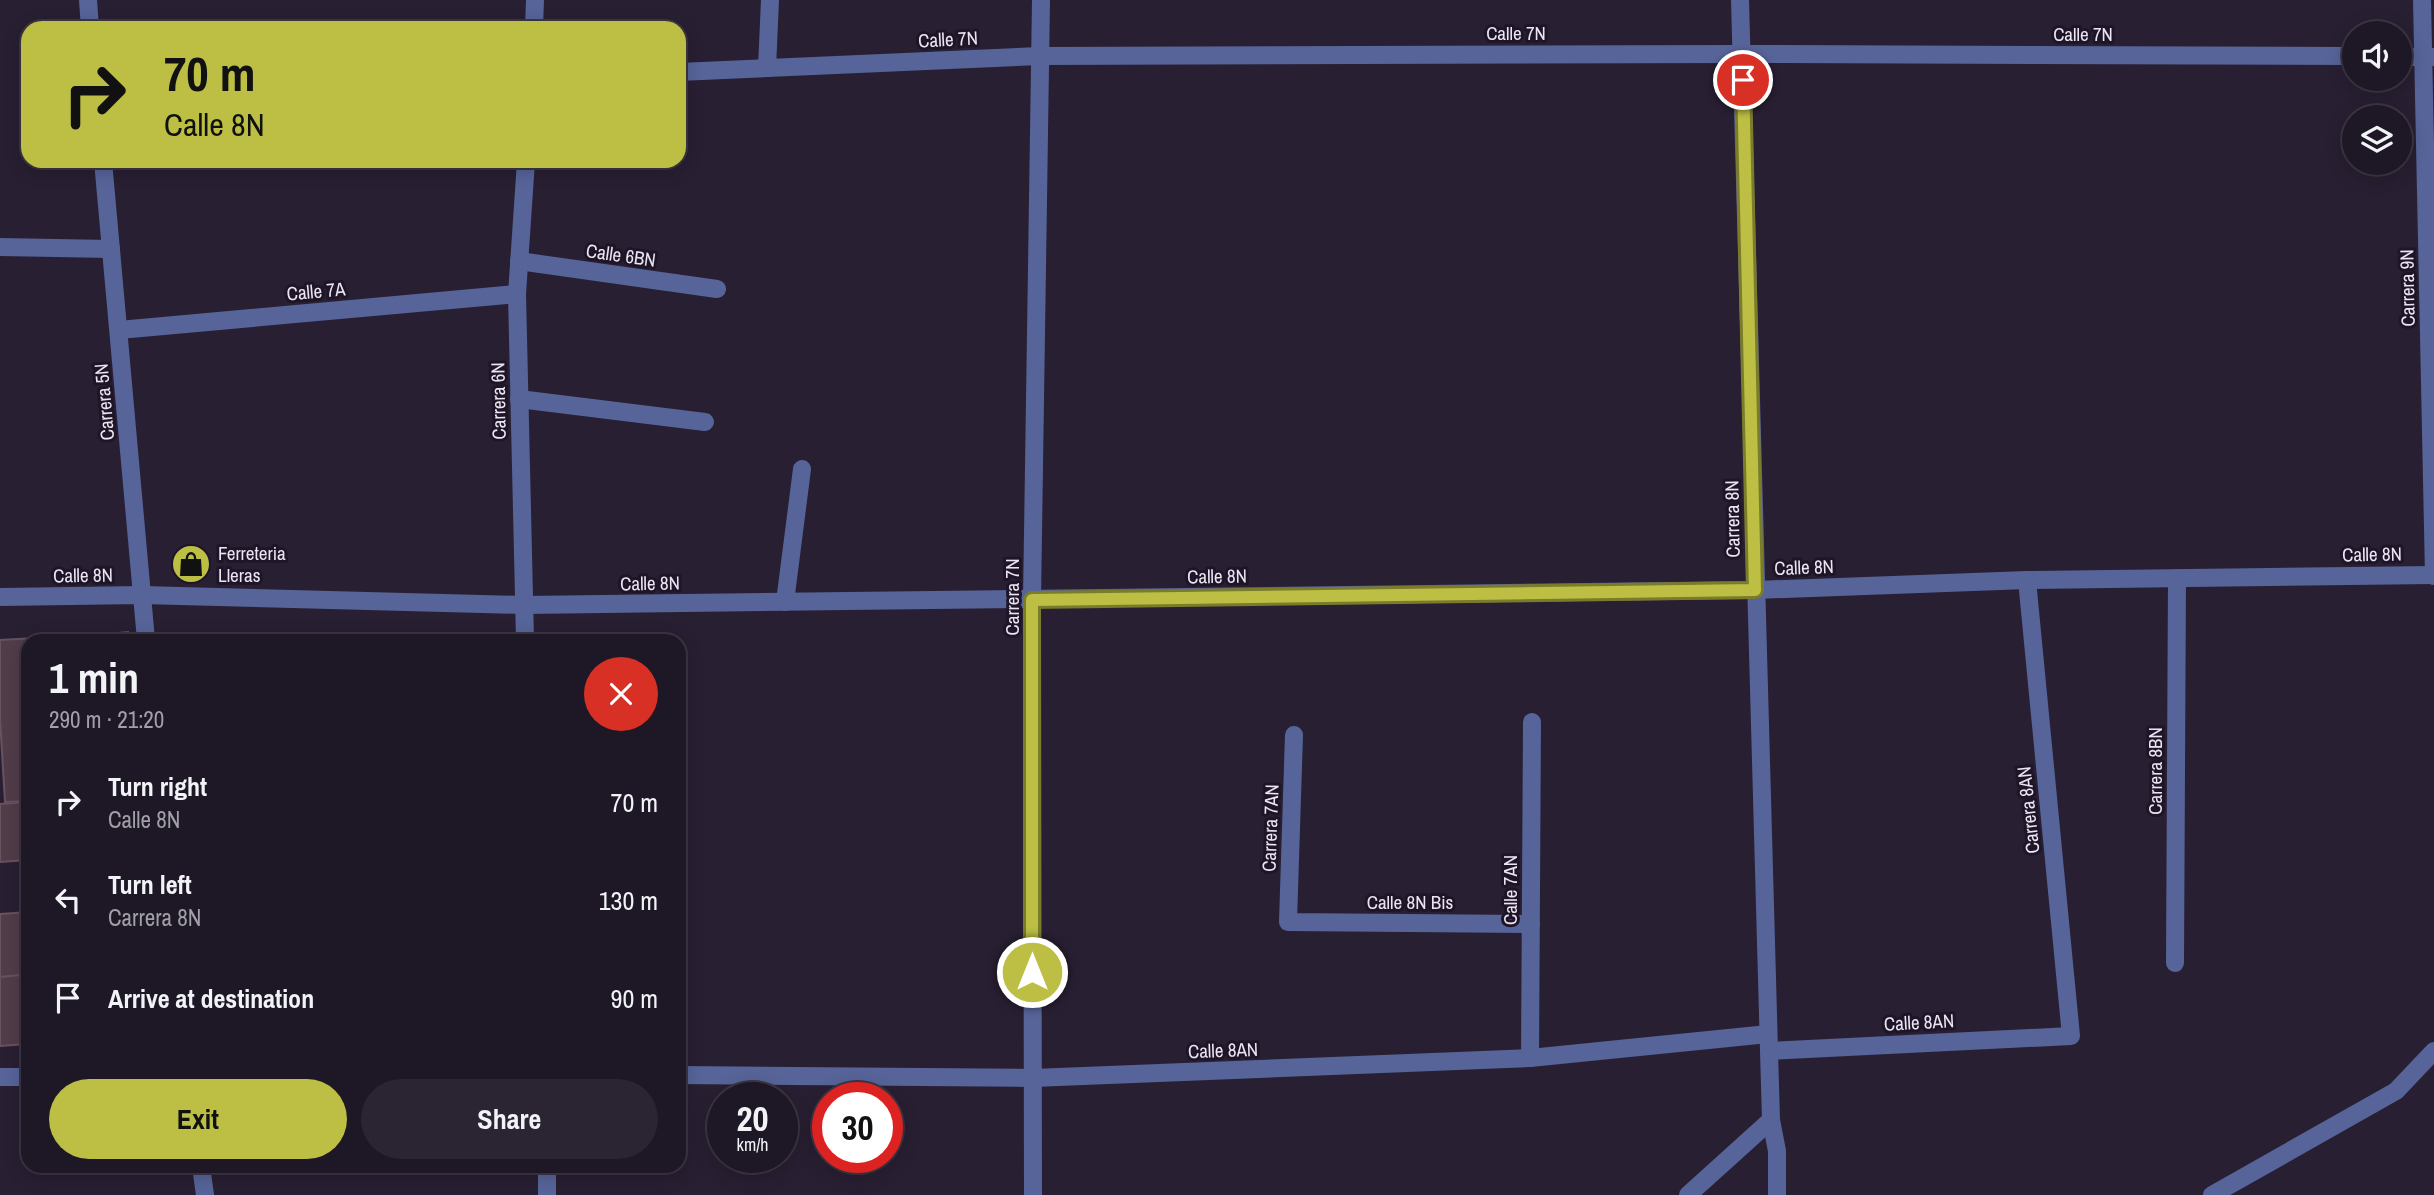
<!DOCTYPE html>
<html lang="en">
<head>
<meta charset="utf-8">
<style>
	body { margin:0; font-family:"Archivo Narrow",sans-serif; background:#2b2432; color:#f1f3f6; height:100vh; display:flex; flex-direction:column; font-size:26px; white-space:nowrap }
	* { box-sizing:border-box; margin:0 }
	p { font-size:23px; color:#a19fa7 }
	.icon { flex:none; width:38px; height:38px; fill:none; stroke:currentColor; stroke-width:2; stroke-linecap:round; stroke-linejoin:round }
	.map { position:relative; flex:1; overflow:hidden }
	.panel { position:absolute; left:21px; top:634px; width:665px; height:539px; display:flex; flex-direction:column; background:#1e1726; border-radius:21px; box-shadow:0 4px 18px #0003,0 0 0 2px #3c3643 }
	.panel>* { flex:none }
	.top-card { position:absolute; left:21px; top:21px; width:665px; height:147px; border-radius:21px; box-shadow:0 4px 18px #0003,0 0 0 2px #3c3643; background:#bcbf43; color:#111; overflow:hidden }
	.buttons { position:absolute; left:2342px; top:21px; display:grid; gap:14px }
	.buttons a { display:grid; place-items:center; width:70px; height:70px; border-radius:50%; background:#1e1726; box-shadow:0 4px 18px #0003,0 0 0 2px #3c3643; font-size:35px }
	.speed { position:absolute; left:707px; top:1082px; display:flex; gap:14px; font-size:35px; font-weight:700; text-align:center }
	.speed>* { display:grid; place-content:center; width:91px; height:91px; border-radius:50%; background:#1e1726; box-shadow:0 4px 18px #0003,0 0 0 2px #3c3643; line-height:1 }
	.speed small { font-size:18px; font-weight:400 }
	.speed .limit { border:10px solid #d22; background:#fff; color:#111 }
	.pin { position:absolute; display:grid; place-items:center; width:60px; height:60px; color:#fff; margin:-30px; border:4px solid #fff; border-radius:50%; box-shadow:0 2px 7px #0007 }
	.me { position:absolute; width:77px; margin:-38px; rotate:0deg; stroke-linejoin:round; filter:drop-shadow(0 0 5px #0008) }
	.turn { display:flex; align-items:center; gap:24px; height:147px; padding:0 28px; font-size:32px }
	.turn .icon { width:91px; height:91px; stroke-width:2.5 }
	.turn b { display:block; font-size:49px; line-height:60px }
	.round { display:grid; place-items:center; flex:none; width:74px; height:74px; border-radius:37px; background:#2b2432 }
	.summary { display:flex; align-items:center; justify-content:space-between; height:119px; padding:0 28px }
	h1 { font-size:42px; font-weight:700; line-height:52px }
	.cta { display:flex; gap:14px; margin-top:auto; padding:14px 28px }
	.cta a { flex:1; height:80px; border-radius:42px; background:#bcbf43; color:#111; font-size:28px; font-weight:700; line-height:80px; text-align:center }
	.cta a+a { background:#2b2432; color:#f1f3f6 }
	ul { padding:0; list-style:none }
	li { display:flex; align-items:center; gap:21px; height:98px; padding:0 28px }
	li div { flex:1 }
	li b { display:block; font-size:26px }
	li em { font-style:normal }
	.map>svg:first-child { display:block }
	.building { fill:#513c4a; stroke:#675260; stroke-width:2 }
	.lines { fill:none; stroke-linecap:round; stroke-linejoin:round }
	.pedestrian { stroke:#576499; stroke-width:18 }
	.minor { stroke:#576499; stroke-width:18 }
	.route-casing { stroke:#7a7c2c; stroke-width:18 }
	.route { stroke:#bcbf43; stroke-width:12 }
	.labels { text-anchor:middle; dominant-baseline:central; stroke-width:6; stroke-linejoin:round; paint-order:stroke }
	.street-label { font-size:19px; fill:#ebe5f2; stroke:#1e1628 }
	.poi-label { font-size:19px; fill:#ebe5f2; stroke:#1e1628; text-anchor:start }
</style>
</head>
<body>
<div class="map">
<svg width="2434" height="1195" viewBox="0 0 2434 1195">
	<rect width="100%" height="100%" fill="#281f32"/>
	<!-- building -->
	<g class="building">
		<path d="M 128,632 L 129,640 L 63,640 L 62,638 Z"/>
		<path d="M 35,638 L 35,640 L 28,640 L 28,801 L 5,802 L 0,719 L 0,640 Z"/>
		<path d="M 28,802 L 28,860 L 0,862 L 0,804 Z"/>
		<path d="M 28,912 L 28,975 L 0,977 L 0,914 Z"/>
		<path d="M 21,975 L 28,975 L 28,1050 L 26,1051 Z"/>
		<path d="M 21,975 L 26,1044 L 0,1046 L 0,977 Z"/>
	</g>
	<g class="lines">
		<!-- pedestrian -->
		<g class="pedestrian">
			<path d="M 119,330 L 517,294"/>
			<path d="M 2212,1195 L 2396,1091 L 2434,1051"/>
		</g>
		<!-- minor -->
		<g class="minor">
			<path d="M 88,0 L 90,28"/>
			<path d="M 1740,0 L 1769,1051 L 1771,1120 L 1777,1151 L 1777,1195"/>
			<path d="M 2422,0 L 2434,576"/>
			<path d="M 534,28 L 535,0"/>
			<path d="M 2399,57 L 2434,57"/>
			<path d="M 767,68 L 770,0"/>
			<path d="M 679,72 L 1039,56 L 1742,54 L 2354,56"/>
			<path d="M 103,161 L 146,640"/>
			<path d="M 0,247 L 111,249"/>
			<path d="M 519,261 L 717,289"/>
			<path d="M 519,399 L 705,422"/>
			<path d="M 0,597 L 142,595 L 523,605 L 1755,590 L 2027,580 L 2434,575"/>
			<path d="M 785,602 L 802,469"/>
			<path d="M 525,640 L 517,294 L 526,161"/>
			<path d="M 1294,735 L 1288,922 L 1531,924"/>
			<path d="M 2175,963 L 2177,578"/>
			<path d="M 1769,1051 L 2071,1036 L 2027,580"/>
			<path d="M 1530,1058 L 1532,722"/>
			<path d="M 679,1075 L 1033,1078 L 1530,1058 L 1768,1034"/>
			<path d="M 0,1077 L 28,1077"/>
			<path d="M 201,1166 L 205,1195"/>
			<path d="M 547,1166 L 547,1195"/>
			<path d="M 1033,1195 L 1032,600 L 1041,0"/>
			<path d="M 1688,1195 L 1771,1120"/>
		</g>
	</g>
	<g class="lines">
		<defs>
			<path id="route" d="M 1032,972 L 1032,600 L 1755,590 L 1743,80"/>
		</defs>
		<!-- route casing -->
		<use href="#route" class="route-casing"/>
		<!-- route -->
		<use href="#route" class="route"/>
	</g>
	<!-- icons -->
	<defs>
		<symbol id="shop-disc" viewBox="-11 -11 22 22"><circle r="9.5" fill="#bcbf43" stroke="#1e1628"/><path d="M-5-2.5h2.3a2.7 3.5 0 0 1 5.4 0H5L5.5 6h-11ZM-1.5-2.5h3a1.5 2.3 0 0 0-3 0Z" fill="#111"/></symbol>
	</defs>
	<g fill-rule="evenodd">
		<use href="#shop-disc" x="169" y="542" width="44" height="44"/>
	</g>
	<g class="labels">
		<!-- street labels -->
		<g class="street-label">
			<text x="1516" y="33">Calle 7N</text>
			<text x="2083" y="34">Calle 7N</text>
			<text transform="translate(948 39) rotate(-3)">Calle 7N</text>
			<text transform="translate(621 255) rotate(8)">Calle 6BN</text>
			<text transform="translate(2407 288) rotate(-91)">Carrera 9N</text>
			<text transform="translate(316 291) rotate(-5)">Calle 7A</text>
			<text transform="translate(498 401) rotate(-91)">Carrera 6N</text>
			<text transform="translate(104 402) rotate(-95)">Carrera 5N</text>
			<text transform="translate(1732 519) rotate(-91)">Carrera 8N</text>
			<text transform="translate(2372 554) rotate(-1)">Calle 8N</text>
			<text transform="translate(1804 567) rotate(-2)">Calle 8N</text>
			<text transform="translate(83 575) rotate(-1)">Calle 8N</text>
			<text transform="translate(1217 576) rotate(-1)">Calle 8N</text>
			<text transform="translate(650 583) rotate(-1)">Calle 8N</text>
			<text transform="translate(1012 597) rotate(-90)">Carrera 7N</text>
			<text transform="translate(2155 771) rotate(-90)">Carrera 8BN</text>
			<text transform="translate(2028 810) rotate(-96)">Carrera 8AN</text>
			<text transform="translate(1270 828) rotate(-88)">Carrera 7AN</text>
			<text transform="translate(1510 890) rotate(-90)">Calle 7AN</text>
			<text x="1410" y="902">Calle 8N Bis</text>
			<text transform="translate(1919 1022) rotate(-3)">Calle 8AN</text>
			<text transform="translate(1223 1050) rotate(-2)">Calle 8AN</text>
		</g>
		<!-- poi labels -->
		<g class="poi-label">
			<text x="218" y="553">Ferreteria<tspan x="218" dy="22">Lleras</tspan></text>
		</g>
	</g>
</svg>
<div class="buttons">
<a><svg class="icon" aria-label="sound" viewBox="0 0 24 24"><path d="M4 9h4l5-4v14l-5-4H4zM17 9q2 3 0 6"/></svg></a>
<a><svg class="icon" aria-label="layers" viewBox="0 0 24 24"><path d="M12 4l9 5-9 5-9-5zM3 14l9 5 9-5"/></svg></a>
</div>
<div class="speed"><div>20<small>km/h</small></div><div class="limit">30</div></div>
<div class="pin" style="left:1743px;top:80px;background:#d93025"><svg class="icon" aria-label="arrive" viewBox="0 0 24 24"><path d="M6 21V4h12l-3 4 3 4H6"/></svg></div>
<svg class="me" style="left:1032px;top:972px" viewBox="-20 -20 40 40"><circle r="17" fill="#bcbf43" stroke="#fff" stroke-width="3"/><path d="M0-11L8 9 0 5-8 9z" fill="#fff"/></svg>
<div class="top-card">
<div class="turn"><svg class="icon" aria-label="right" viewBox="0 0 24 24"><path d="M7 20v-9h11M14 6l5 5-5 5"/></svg><div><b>70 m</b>Calle 8N</div></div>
</div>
<section class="panel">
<div class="summary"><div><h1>1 min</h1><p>290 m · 21:20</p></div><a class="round" style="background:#d93025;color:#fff"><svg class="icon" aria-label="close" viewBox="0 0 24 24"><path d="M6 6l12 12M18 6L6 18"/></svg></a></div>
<ul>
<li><svg class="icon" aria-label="right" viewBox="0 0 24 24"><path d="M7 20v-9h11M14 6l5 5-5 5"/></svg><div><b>Turn right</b><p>Calle 8N</p></div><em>70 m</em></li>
<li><svg class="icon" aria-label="left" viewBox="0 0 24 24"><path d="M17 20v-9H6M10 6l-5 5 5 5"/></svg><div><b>Turn left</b><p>Carrera 8N</p></div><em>130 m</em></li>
<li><svg class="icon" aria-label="arrive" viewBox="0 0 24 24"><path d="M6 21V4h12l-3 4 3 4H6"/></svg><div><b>Arrive at destination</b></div><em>90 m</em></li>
</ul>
<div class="cta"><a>Exit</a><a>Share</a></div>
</section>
</div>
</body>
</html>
